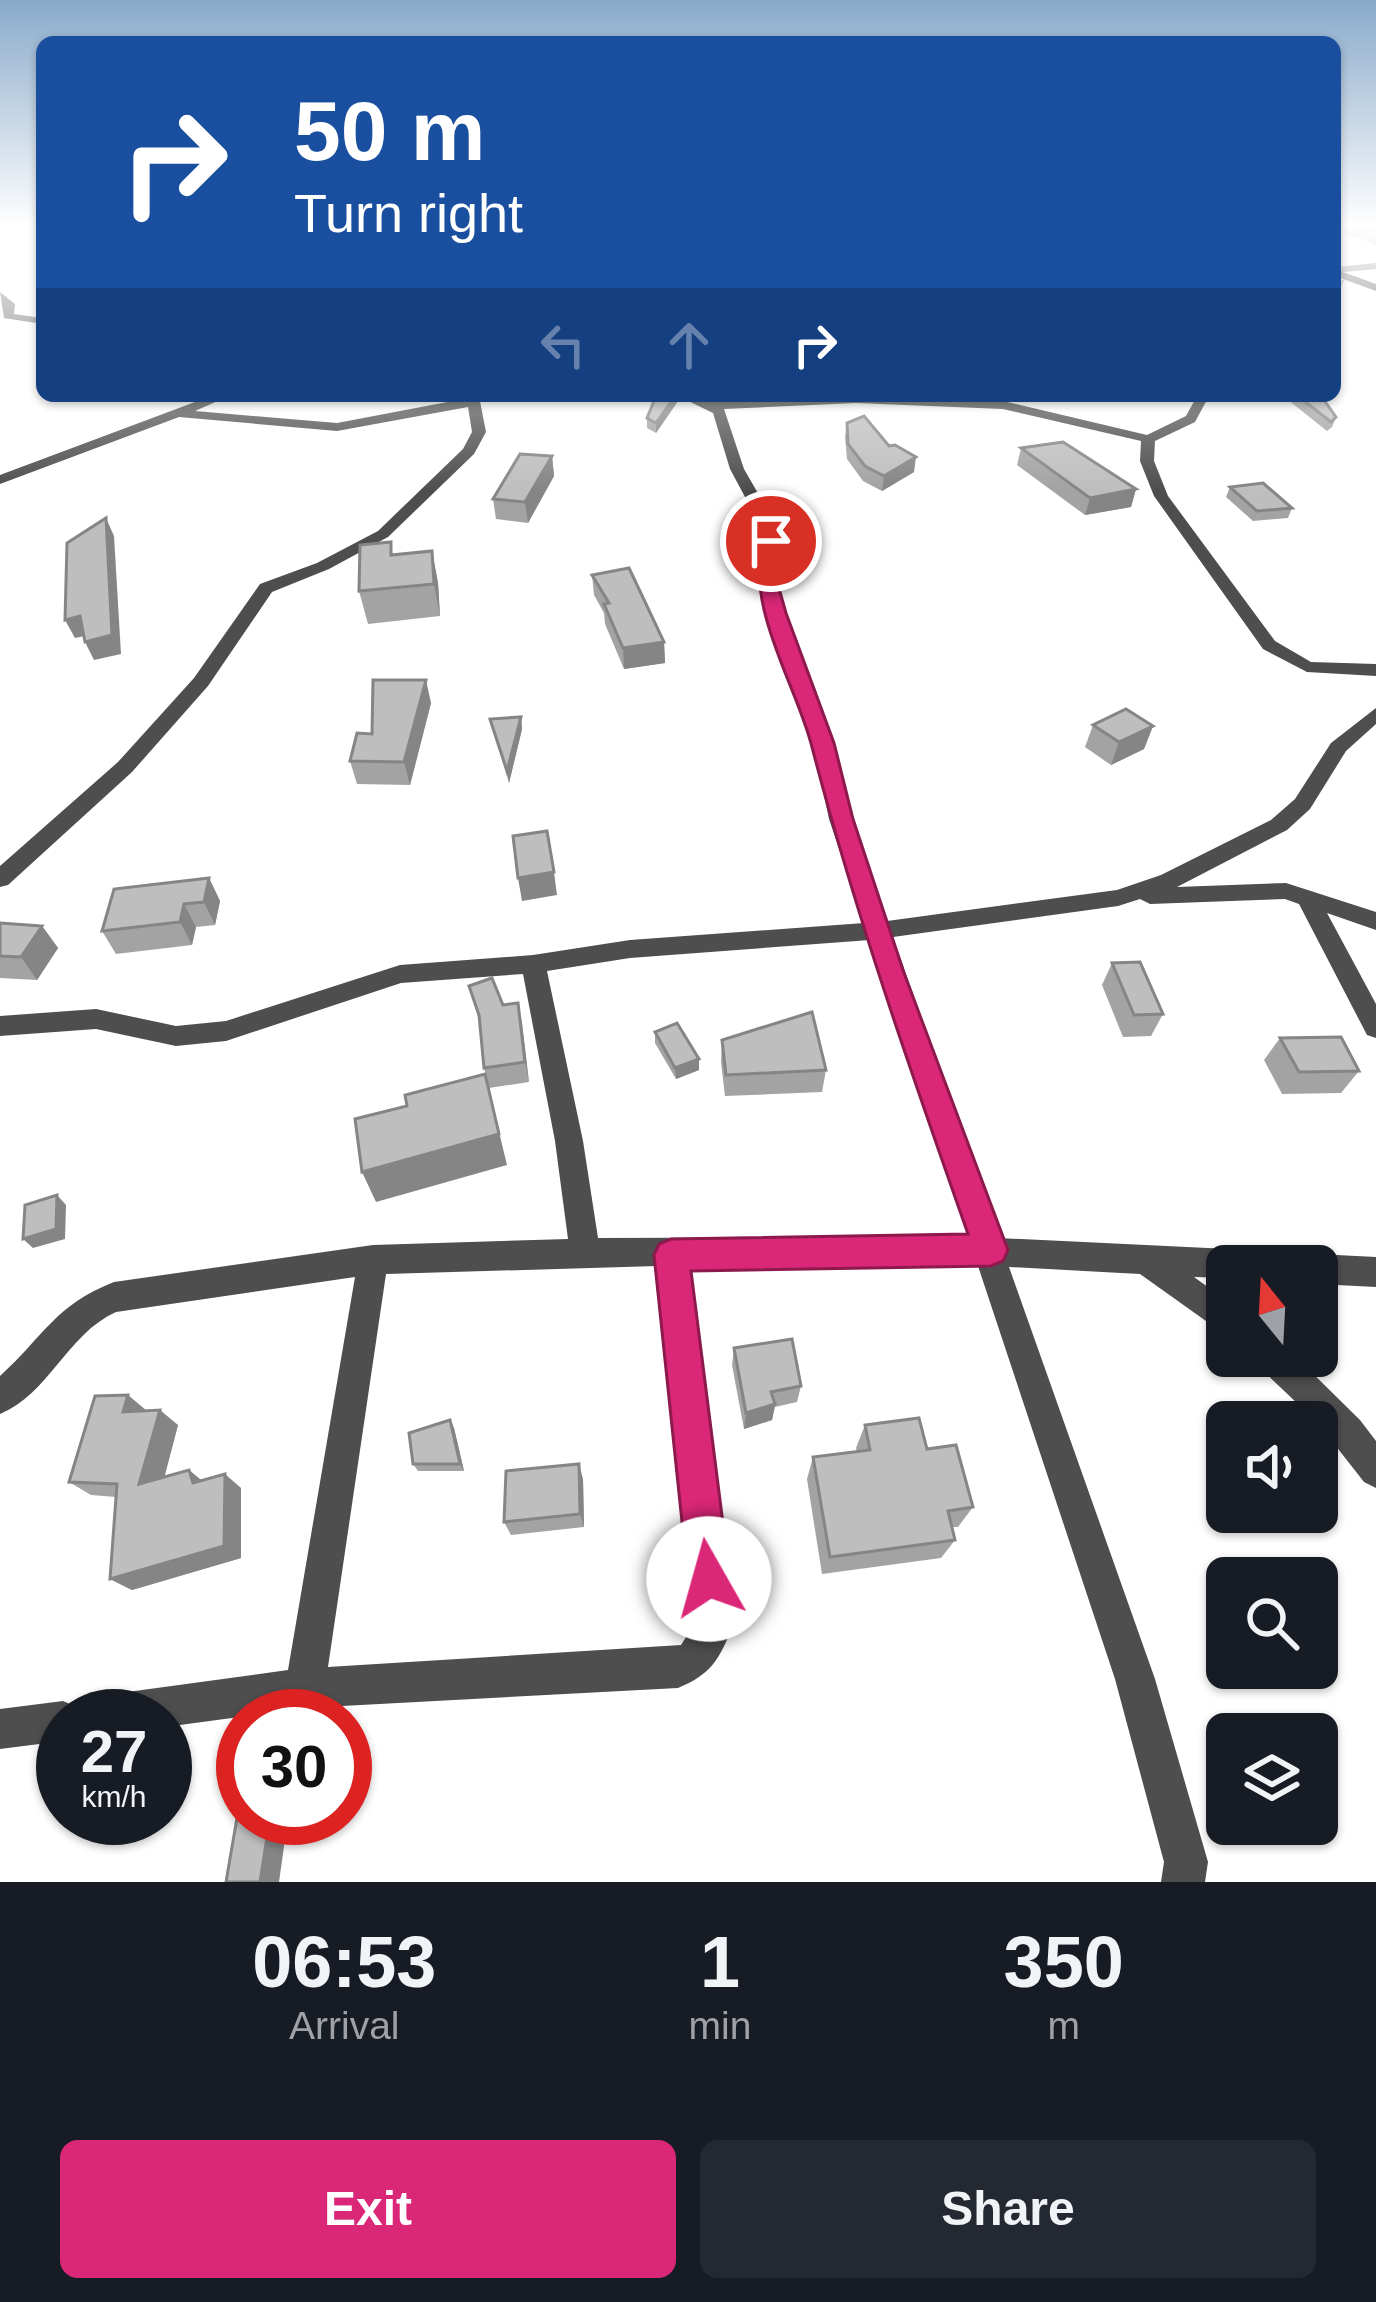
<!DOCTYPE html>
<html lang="en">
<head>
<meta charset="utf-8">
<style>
	body { margin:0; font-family:Arial,sans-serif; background:#242831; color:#f1f3f6; height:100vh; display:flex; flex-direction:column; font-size:45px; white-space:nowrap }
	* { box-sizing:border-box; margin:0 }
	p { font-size:39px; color:#9ea1a6 }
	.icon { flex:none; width:66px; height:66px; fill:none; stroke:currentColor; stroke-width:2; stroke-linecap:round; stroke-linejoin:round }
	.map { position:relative; height:1882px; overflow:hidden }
	.sheet { display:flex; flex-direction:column; background:#171b24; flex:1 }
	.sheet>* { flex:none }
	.top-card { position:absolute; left:36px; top:36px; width:1305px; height:366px; border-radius:18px; box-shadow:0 3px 9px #0004; background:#1a4fa0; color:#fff; overflow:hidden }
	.needle { width:78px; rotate:342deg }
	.tools { position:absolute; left:1206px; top:1245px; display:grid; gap:24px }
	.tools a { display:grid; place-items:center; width:132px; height:132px; border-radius:18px; background:#171b24; box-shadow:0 3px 9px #0004; font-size:60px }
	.speed { position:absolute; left:36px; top:1689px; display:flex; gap:24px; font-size:60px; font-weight:700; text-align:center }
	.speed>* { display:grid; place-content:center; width:156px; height:156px; border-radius:50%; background:#171b24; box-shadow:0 3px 9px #0004; line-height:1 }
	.speed small { font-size:30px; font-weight:400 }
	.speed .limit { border:18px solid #d22; background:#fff; color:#111 }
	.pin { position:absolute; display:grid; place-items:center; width:102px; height:102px; color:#fff; margin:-51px; border:6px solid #fff; border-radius:50%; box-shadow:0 3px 12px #0007 }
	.me { position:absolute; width:132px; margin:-66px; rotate:353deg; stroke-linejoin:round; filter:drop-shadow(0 0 9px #0008) }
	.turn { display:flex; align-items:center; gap:42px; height:252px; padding:0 60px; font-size:54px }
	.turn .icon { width:156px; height:156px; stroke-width:2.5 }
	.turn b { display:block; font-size:84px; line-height:102px }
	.lanes { display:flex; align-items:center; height:114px; padding:0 60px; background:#0003; justify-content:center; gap:60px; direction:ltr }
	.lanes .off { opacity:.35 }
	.eta { display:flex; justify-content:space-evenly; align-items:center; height:204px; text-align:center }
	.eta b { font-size:72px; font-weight:600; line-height:84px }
	.primary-button { display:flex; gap:24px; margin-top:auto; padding:24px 60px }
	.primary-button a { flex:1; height:138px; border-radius:18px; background:#db2777; color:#fff; font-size:48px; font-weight:600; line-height:138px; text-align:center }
	.primary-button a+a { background:#242831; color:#f1f3f6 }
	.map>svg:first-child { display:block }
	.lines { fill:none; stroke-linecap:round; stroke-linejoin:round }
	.street { fill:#4e4e4e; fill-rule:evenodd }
	.secondary { fill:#1b1b1b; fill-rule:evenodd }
	.wall { fill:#a3a3a3 }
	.shaded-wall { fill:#858585 }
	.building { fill:#bebebe; stroke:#858585; stroke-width:3 }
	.route { fill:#db2777; stroke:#8e194d; stroke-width:3 }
</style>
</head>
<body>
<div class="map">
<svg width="1376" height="1882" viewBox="0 0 1376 1882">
	<rect width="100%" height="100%" fill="#fff"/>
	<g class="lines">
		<!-- street -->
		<g class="street">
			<path d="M 1376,263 L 1376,269 L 1335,273 L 1335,267 Z"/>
			<path d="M 0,292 L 15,304 L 14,314 L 42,318 L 42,324 L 4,318 Z"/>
			<path d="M 211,396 L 229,396 L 195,411 L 337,423 L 479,396 L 486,432 L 474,454 L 388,537 L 329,569 L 272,592 L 208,686 L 132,772 L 8,885 L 0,887 L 0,866 L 118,762 L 194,678 L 260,584 L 317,563 L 378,531 L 463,449 L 472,432 L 468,407 L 337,431 L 179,417 L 0,484 L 0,475 Z"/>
			<path d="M 678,396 L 695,396 L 710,402 L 839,396 L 1003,401 L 1147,435 L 1186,416 L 1197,396 L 1209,396 L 1195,422 L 1155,441 L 1154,461 L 1168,496 L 1275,641 L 1311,662 L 1376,664 L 1376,676 L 1307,672 L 1263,649 L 1154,496 L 1140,461 L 1141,441 L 1003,409 L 856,403 L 724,409 L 744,469 L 774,521 L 779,541 L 777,585 L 833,743 L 851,819 L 887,921 L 1117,890 L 1161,875 L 1271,820 L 1295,799 L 1331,743 L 1376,708 L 1376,724 L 1346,751 L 1310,809 L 1287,830 L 1177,887 L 1286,883 L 1376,912 L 1376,930 L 1327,913 L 1376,1004 L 1376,1038 L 1367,1035 L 1299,904 L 1285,899 L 1150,904 L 1140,899 L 1118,906 L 893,937 L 999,1238 L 1270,1251 L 1281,1256 L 1285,1266 L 1227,1266 L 1227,1278 L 1194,1277 L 1227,1301 L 1227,1336 L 1140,1274 L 1009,1267 L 1155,1679 L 1208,1862 L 1205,1882 L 1161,1882 L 1164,1862 L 1115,1679 L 978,1266 L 688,1266 L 733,1626 C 719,1659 712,1674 678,1688 L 305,1708 L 165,1727 L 165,1716 L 63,1716 L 63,1741 L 0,1749 L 0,1709 L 63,1701 L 77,1707 L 79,1712 L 84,1702 L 98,1696 L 288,1670 L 355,1277 L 116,1312 C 67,1334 49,1394 0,1414 L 0,1376 C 44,1336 55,1305 114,1282 L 373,1245 L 568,1239 L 555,1141 L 523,974 L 401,983 L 226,1041 L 176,1046 L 96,1029 L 0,1036 L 0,1016 L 96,1009 L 176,1026 L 226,1021 L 400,965 L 533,955 L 630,940 L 864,923 L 829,819 L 813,743 L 761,585 L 763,541 L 758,521 L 730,469 L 713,413 ZM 870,940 L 968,1237 L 598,1238 L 583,1141 L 547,971 L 630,958 ZM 657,1266 L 695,1623 L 681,1645 L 328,1667 L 386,1274 Z"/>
			<path d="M 1317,1254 L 1376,1257 L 1376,1287 L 1317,1284 L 1317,1266 L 1303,1266 L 1306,1259 Z"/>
			<path d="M 1256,1356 L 1295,1356 L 1360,1420 L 1376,1441 L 1376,1488 L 1364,1482 L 1317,1422 L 1260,1368 Z"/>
		</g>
		<!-- secondary -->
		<path class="secondary" d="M 1335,269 L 1376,284 L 1376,291 L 1335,276 Z"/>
	</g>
	<!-- wall -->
	<g class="wall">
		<path d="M 1335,228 L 1376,228 L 1376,245 L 1335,230 Z"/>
		<path d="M 656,396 L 678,396 L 678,401 L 656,433 L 647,428 L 647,418 Z"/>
		<path d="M 1283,396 L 1321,396 L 1336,417 L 1332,427 L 1327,431 Z"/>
		<path d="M 847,423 L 889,446 L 914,472 L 882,491 L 863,481 L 847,459 L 845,437 Z"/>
		<path d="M 1021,448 L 1136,489 L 1131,507 L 1085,515 L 1017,465 Z"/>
		<path d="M 552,456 L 554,476 L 528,523 L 496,519 L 493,499 Z"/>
		<path d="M 1230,487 L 1292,508 L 1288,518 L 1253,521 L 1226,497 Z"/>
		<path d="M 432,551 L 438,583 L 440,616 L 368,624 L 359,591 L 394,554 Z"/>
		<path d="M 592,575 L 664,642 L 665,663 L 624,669 L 605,624 L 604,613 L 594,595 Z"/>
		<path d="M 431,703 L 410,785 L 357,784 L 350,761 L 372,734 Z"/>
		<path d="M 521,717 L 522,729 L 509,783 L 490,719 Z"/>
		<path d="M 1093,725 L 1153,726 L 1144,749 L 1111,765 L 1085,747 Z"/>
		<path d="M 209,878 L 220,901 L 215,925 L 196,927 L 192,945 L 116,954 L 102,931 Z"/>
		<path d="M 0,923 L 42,926 L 58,948 L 37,980 L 0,978 Z"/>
		<path d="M 1112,963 L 1163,1014 L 1151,1036 L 1123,1037 L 1102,985 Z"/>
		<path d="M 469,986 L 503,1005 L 518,1003 L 529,1082 L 489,1088 L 484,1068 L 480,1024 Z"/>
		<path d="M 655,1032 L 699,1070 L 676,1079 L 655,1043 Z"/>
		<path d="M 1280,1038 L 1359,1071 L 1341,1093 L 1282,1094 L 1264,1060 Z"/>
		<path d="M 722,1040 L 826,1070 L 822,1092 L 725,1096 L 721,1062 Z"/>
		<path d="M 734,1348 L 801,1386 L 797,1402 L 775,1407 L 772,1420 L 744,1429 L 732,1365 Z"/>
		<path d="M 146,1410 L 178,1425 L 164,1477 L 189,1470 L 202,1481 L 241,1488 L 241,1558 L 132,1590 L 110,1579 L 116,1497 L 91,1495 L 69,1482 Z"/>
		<path d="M 450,1420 L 454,1428 L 464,1471 L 418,1471 L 413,1464 Z"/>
		<path d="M 865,1425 L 927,1449 L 973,1507 L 958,1527 L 952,1527 L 955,1540 L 941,1558 L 822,1574 L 807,1479 L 813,1457 L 857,1452 L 856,1448 Z"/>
		<path d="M 583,1479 L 584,1527 L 511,1535 L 504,1522 Z"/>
	</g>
	<!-- shaded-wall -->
	<g class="shaded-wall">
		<path d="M 1344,280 L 1339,293 L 1335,294 L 1335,281 Z"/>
		<path d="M 675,396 L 678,396 L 678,401 L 656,433 L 656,423 Z"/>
		<path d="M 552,456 L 554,476 L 528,523 L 525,502 Z"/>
		<path d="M 916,457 L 914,472 L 882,491 L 884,476 Z"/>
		<path d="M 1136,489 L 1131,507 L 1085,515 L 1090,498 Z"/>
		<path d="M 106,518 L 114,536 L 121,654 L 94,660 L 85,642 Z"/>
		<path d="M 432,551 L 438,583 L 440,616 L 434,584 Z"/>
		<path d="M 80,616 L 89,635 L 75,638 L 65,620 Z"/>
		<path d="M 664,642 L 665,663 L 624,669 L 623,648 Z"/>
		<path d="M 426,680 L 431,703 L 410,785 L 404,762 Z"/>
		<path d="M 521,717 L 522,729 L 509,783 L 507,771 Z"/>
		<path d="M 1153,726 L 1144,749 L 1111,765 L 1119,742 Z"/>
		<path d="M 554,872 L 557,895 L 522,901 L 518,878 Z"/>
		<path d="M 209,878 L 220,901 L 215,925 L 204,902 Z"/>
		<path d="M 184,904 L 196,927 L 192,945 L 180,922 Z"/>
		<path d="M 42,926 L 58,948 L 37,980 L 21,957 Z"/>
		<path d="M 518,1003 L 522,1023 L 529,1082 L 525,1062 Z"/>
		<path d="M 699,1059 L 699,1070 L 676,1079 L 675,1068 Z"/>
		<path d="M 485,1074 L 507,1165 L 376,1202 L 362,1172 Z"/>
		<path d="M 57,1195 L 66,1205 L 65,1239 L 33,1248 L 23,1239 Z"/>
		<path d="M 128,1395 L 147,1411 L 123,1412 Z"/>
		<path d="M 775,1404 L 772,1420 L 744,1429 L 746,1413 Z"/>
		<path d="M 160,1410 L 178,1425 L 159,1498 L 139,1484 Z"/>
		<path d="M 450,1420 L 454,1428 L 464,1471 L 460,1464 Z"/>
		<path d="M 579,1464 L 583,1479 L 584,1527 L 580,1514 Z"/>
		<path d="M 189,1470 L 206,1484 L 193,1483 Z"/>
		<path d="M 225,1474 L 241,1488 L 241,1558 L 132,1590 L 110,1579 Z"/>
		<path d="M 270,1818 L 288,1818 L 279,1882 L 260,1882 Z"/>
	</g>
	<!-- building -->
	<g class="building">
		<path d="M 656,396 L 675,396 L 656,423 L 647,418 Z"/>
		<path d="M 1298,396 L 1321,396 L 1336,417 L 1331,422 Z"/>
		<path d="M 864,416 L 889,446 L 895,445 L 916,457 L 884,476 L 865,466 L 848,444 L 847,423 Z"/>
		<path d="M 1063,442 L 1136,489 L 1090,498 L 1021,448 Z"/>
		<path d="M 520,454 L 552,456 L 525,502 L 493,499 Z"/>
		<path d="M 1263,483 L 1292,508 L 1257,511 L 1230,487 Z"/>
		<path d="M 106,518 L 112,635 L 85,642 L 80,616 L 65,620 L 67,543 Z"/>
		<path d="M 391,542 L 391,555 L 432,551 L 434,584 L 359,591 L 360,545 Z"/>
		<path d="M 629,568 L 664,642 L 623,648 L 604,604 L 609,603 L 592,575 Z"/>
		<path d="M 373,680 L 426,680 L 404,762 L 350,761 L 357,733 L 372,734 Z"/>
		<path d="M 1126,709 L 1153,726 L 1119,742 L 1093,725 Z"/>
		<path d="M 521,717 L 507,771 L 490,719 Z"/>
		<path d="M 547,831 L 554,872 L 518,878 L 513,836 Z"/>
		<path d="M 209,878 L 204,902 L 184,904 L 180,922 L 102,931 L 114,889 Z"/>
		<path d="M 0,923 L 42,926 L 21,957 L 0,956 Z"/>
		<path d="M 1140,962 L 1163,1014 L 1134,1015 L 1112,963 Z"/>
		<path d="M 492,978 L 503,1005 L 518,1003 L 525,1062 L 484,1068 L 479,1015 L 469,986 Z"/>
		<path d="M 812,1012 L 826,1070 L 726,1075 L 722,1040 Z"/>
		<path d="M 677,1023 L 699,1059 L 675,1068 L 655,1032 Z"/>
		<path d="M 1341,1037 L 1359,1071 L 1299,1072 L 1280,1038 Z"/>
		<path d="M 485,1074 L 499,1134 L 362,1172 L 355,1119 L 407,1106 L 405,1095 Z"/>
		<path d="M 57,1195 L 56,1229 L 23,1239 L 25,1205 Z"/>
		<path d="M 792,1339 L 801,1386 L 771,1392 L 775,1404 L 746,1413 L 734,1348 Z"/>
		<path d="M 128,1395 L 123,1412 L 160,1410 L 139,1484 L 189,1470 L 193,1483 L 225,1474 L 224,1546 L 110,1579 L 117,1484 L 69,1482 L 95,1396 Z"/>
		<path d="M 919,1418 L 927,1449 L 956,1445 L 973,1507 L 948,1511 L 955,1540 L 830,1557 L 813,1457 L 870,1450 L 865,1425 Z"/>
		<path d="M 450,1420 L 460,1464 L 413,1464 L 409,1433 Z"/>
		<path d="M 579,1464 L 580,1514 L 504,1522 L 506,1471 Z"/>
		<path d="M 243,1783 L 243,1818 L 270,1818 L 260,1882 L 226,1882 Z"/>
	</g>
	<!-- sky -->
	<linearGradient id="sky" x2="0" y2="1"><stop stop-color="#89aaca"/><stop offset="0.46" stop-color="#fff"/><stop offset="1" stop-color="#fff" stop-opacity="0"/></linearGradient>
	<rect width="1376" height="491" fill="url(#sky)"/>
	<!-- route -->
	<path class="route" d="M 765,537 L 780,541 L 778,585 L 786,613 L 834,743 L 853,819 L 904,973 L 1008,1250 L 1003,1261 L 991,1266 L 691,1271 L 730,1579 L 724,1594 L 709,1600 L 694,1594 L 688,1579 L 654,1255 L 659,1244 L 671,1239 L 968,1234 C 911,1072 855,913 812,747 C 796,683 742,604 765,537 Z"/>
</svg>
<div class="tools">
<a><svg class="needle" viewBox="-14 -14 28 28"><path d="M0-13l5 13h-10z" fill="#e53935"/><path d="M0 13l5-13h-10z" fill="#9ea1a6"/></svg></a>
<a><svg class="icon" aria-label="sound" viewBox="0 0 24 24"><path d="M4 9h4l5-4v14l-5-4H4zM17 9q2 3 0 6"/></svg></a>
<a><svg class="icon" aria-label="search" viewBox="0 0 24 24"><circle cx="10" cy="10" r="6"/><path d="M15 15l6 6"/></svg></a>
<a><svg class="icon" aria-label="layers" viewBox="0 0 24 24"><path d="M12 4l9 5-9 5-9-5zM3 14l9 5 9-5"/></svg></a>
</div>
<div class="speed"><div>27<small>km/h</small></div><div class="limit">30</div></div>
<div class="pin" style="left:771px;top:541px;background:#d93025"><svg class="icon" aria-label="arrive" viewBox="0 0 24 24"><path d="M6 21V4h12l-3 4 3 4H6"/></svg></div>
<svg class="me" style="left:709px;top:1579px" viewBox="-20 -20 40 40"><circle r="19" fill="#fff"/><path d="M0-13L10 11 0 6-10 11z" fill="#db2777"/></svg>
<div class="top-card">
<div class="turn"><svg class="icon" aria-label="right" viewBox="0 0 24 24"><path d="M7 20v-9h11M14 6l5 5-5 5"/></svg><div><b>50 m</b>Turn right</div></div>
<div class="lanes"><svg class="icon off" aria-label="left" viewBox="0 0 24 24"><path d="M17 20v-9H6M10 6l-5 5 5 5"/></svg><svg class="icon off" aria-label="ahead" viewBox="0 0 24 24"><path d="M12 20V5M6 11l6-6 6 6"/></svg><svg class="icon" aria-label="right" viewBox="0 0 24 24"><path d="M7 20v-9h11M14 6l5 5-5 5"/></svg></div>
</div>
</div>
<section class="sheet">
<div class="eta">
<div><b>06:53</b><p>Arrival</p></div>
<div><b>1</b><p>min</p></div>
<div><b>350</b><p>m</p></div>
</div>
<div class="primary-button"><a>Exit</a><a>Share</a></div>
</section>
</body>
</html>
